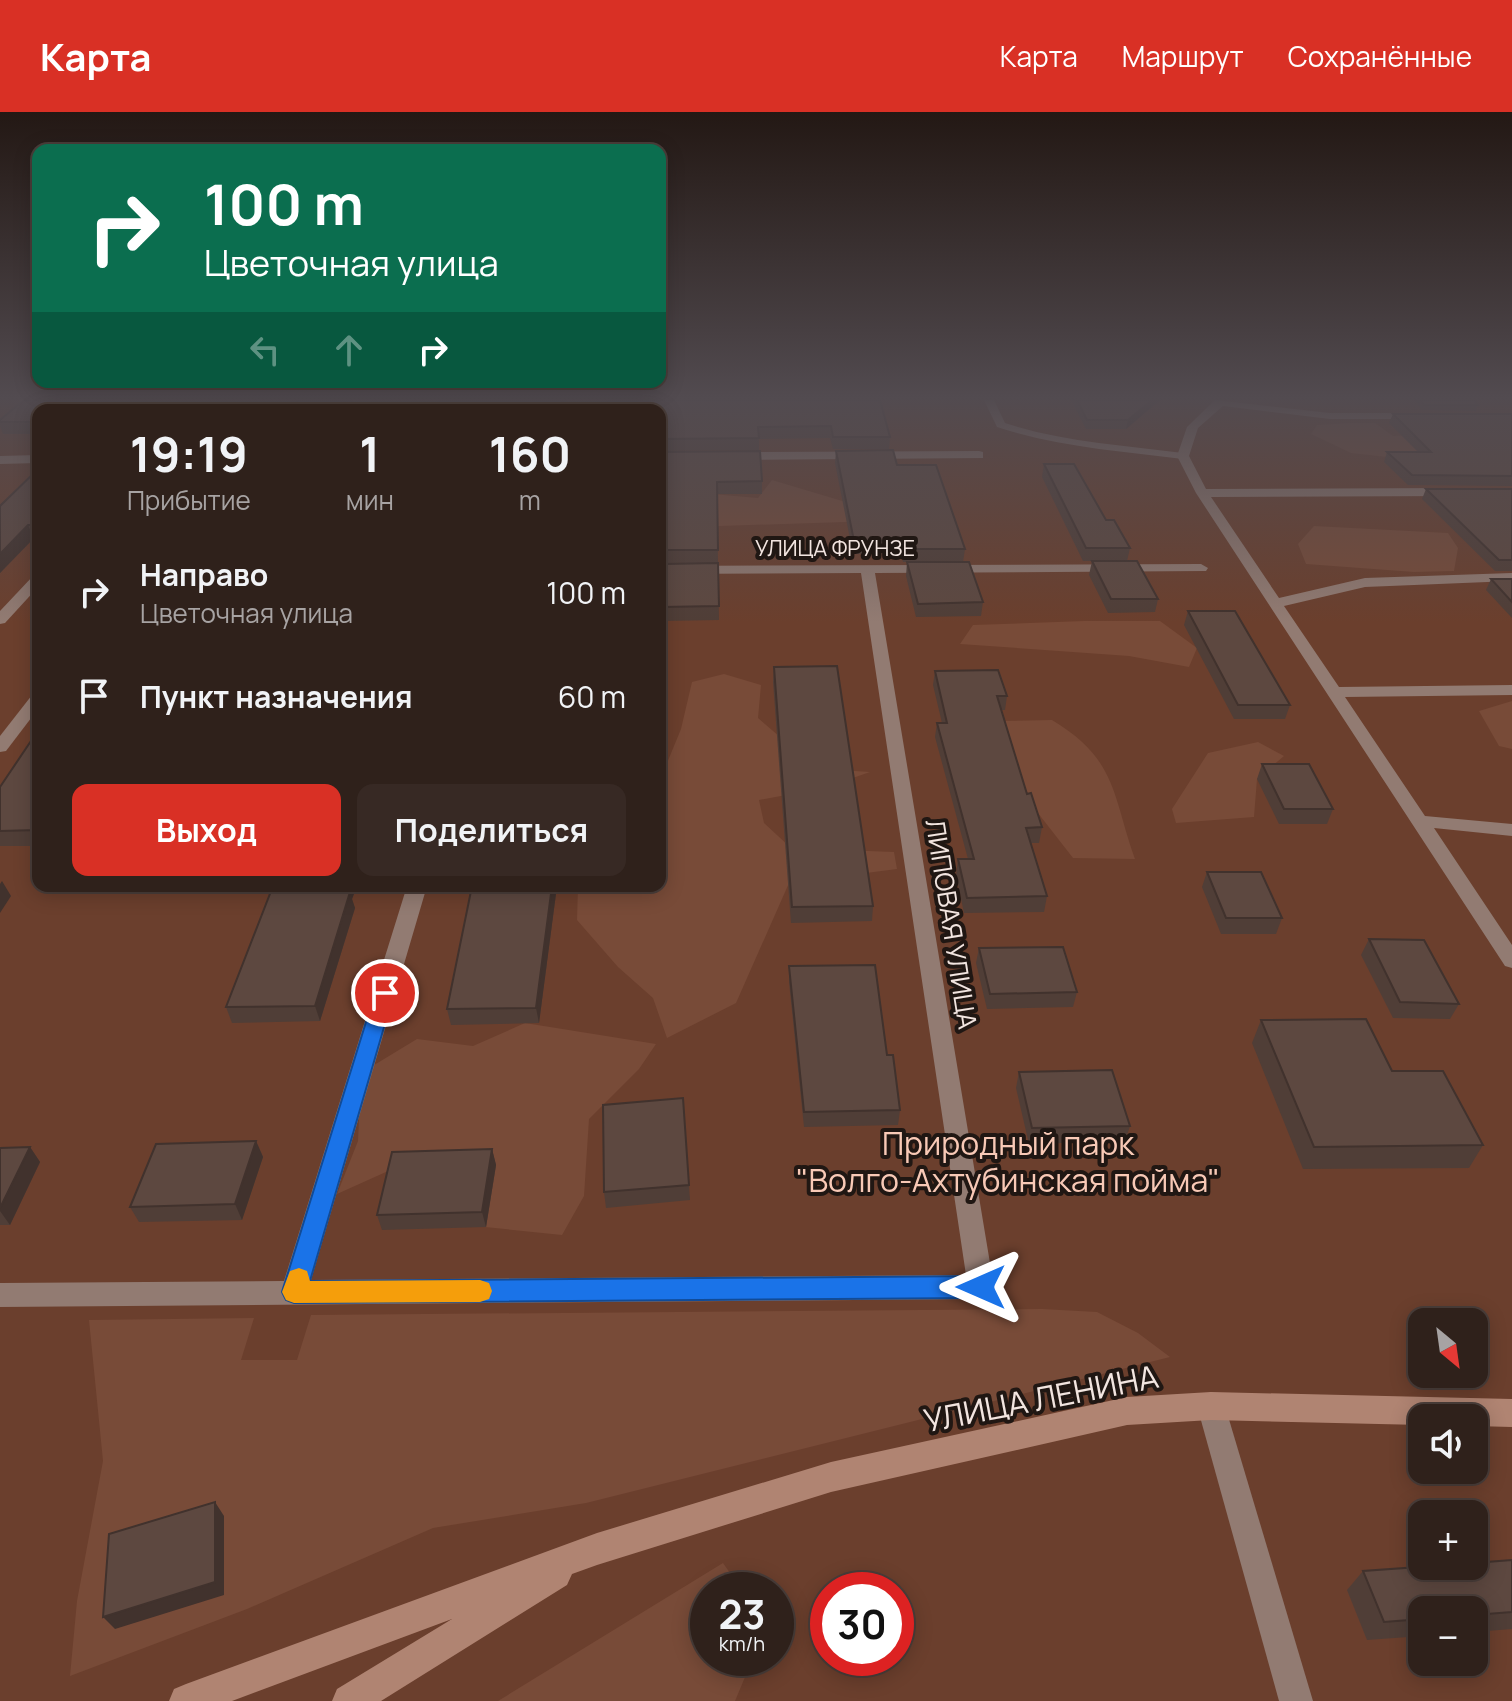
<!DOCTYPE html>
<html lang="ru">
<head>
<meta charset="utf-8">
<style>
	body { margin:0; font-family:Manrope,sans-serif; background:#372924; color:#f1f3f6; height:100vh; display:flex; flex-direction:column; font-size:30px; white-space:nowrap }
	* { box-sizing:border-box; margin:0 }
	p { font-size:26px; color:#a7a3a3 }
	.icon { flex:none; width:44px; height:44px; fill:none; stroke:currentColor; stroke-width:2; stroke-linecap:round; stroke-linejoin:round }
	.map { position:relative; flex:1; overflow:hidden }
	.drawer { position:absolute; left:32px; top:292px; width:634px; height:488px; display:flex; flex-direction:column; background:#2f211b; border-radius:16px; box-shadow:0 4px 20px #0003,0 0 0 2px #4a3e3a }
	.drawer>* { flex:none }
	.top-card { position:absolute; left:32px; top:32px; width:634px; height:244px; border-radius:16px; box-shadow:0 4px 20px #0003,0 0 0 2px #4a3e3a; background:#0b6e4f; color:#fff; overflow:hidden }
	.needle { width:52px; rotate:151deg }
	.controls { position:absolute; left:1408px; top:1196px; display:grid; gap:16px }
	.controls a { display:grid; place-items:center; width:80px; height:80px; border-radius:16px; background:#2f211b; box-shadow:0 4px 20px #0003,0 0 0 2px #4a3e3a; font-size:40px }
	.speed { position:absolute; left:690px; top:1460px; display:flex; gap:16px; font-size:40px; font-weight:700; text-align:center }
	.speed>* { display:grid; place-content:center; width:104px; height:104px; border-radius:50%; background:#2f211b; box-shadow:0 4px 20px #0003,0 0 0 2px #4a3e3a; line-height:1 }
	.speed small { font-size:20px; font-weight:400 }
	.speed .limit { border:12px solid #d22; background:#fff; color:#111 }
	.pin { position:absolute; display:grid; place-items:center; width:68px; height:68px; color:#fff; margin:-34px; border:4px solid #fff; border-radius:50%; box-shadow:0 2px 8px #0007 }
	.me { position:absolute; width:88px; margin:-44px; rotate:270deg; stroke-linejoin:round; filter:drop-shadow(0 0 6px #0008) }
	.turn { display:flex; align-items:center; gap:28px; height:168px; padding:0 40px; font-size:36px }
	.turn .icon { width:104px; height:104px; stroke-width:2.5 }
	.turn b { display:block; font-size:56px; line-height:68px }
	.lanes { display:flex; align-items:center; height:76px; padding:0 40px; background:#0003; justify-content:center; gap:40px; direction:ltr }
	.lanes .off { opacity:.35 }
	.eta { display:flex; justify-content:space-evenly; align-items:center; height:136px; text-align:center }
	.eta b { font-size:48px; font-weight:700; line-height:56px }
	.cta { display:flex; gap:16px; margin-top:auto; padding:16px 40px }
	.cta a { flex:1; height:92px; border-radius:16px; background:#d93025; color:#fff; font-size:32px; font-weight:700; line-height:92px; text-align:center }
	.cta a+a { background:#372924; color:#f1f3f6 }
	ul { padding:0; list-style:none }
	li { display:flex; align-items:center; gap:24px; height:104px; padding:0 40px }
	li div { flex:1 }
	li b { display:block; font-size:30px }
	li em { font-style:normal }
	header { display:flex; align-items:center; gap:48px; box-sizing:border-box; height:112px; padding:0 40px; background:#d93025; color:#fff }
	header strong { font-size:38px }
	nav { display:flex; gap:44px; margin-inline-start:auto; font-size:28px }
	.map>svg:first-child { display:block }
	.green { fill:#6b3f2d; fill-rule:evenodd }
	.forest { fill:#784b38 }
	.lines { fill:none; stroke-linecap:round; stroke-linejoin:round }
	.lane { fill:#927b72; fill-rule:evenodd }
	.street { fill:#927b72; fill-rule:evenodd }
	.secondary { fill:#b08472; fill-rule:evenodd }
	.wall { fill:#503e37 }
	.shaded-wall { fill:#41322d }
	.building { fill:#5d4840; stroke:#41322d; stroke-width:2 }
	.route { fill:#1a73e8; stroke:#114b97; stroke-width:2 }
	.slow { fill:#f59e0b }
	.labels { text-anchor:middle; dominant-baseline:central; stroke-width:8; stroke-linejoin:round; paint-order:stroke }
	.far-street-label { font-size:22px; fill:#f2e5e0; stroke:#201713 }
	.street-label { font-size:26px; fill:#f2e5e0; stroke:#201713 }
	.near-park-label { font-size:32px; fill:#f8c9b6; stroke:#201713 }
	.near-street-label { font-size:32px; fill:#f2e5e0; stroke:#201713 }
</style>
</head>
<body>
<header>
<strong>Карта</strong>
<nav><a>Карта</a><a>Маршрут</a><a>Сохранённые</a></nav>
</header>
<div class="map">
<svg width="1512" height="1589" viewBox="0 0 1512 1589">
	<rect width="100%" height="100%" fill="#3f2c24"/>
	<!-- green -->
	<path class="green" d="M 0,288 L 1512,288 L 1512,1589 L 0,1589 ZM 38,298 L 660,298 L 660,774 L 38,774 ZM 1422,1210 L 1474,1210 L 1474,1262 L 1422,1262 ZM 1422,1306 L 1474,1306 L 1474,1358 L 1422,1358 ZM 1422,1402 L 1474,1402 L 1474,1454 L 1422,1454 ZM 708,1478 L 776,1478 L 776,1546 L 708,1546 ZM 828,1478 L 896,1478 L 896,1546 L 828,1546 ZM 1422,1498 L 1474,1498 L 1474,1550 L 1422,1550 Z"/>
	<!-- forest -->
	<g class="forest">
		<path d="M 1350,311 L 1375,311 L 1393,324 L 1427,322 L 1512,359 L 1351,341 L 1311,322 L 1317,313 Z"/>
		<path d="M 772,368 L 906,408 L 660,416 L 660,388 L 712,382 L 758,386 Z"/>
		<path d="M 1314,414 L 1448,421 L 1458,436 L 1454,459 L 1414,460 L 1306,452 L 1298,432 Z"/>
		<path d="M 1084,509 L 1160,509 L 1197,536 L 1189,555 L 1129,544 L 960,532 L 973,513 Z"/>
		<path d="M 724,562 L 761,573 L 758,606 L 780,625 L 782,654 L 870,660 L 824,676 L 759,688 L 764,711 L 791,736 L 894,740 L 897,757 L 789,771 L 736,891 L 667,926 L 653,886 L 618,855 L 577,808 L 578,774 L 660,774 L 660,651 L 667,651 L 681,617 L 692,570 Z"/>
		<path d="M 1512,589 L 1512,637 L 1499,634 L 1479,599 Z"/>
		<path d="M 1052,608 C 1117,647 1112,682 1135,747 L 1073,746 L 1020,678 L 998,609 Z"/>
		<path d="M 1258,630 L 1284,644 L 1257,667 L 1254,705 L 1176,711 L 1172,697 L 1208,641 Z"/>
		<path d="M 525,911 L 656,932 L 639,957 L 589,1007 L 584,1084 L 562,1123 L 485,1115 L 397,1055 L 337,1082 L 358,1029 L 361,961 L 417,927 L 473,934 Z"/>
		<path d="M 1042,1197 L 1097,1200 L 1138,1221 L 1170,1245 L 586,1391 L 433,1416 L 247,1497 L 70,1564 L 77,1489 L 103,1349 L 89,1208 L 254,1206 L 241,1248 L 297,1248 L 311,1203 Z"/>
		<path d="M 723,1451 L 742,1478 L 708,1478 L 708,1546 L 753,1546 L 735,1589 L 498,1589 Z"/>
	</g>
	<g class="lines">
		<!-- lane -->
		<path class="lane" d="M 984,288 L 994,288 L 1005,311 C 1063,330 1123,333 1183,341 L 1188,344 L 1183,347 C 1120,339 1058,335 997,315 Z"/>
		<!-- street -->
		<g class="street">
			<path d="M 1215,288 L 1330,301 L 1416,301 L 1422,304 L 1416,307 L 1330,307 L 1223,294 L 1198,316 L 1189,344 L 1206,377 L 1452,376 L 1458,380 L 1452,384 L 1211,385 L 1279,486 L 1365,466 L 1512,461 L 1512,469 L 1365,475 L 1284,494 L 1339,575 L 1512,573 L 1512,583 L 1345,585 L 1425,704 L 1512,712 L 1512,724 L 1434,716 L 1512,833 L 1512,856 L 1505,854 L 1196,381 L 1177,344 L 1187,315 Z"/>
			<path d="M 979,339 L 983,340 L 983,346 L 736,348 L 730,344 L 736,340 Z"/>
			<path d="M 38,343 L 38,351 L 0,352 L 0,344 Z"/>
			<path d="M 1201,452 L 1208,456 L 1206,459 L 875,461 L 994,1175 L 990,1184 L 981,1187 L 0,1195 L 0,1171 L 284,1169 L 407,774 L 427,774 L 311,1168 L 966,1163 L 861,461 L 660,462 L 660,454 Z"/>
			<path d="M 38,463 L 38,475 L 5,511 L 0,512 L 0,499 L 33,464 Z"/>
			<path d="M 38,581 L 38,597 L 6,639 L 0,640 L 0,624 L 32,583 Z"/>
			<path d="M 1211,1280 L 1221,1284 L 1225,1294 L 1313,1589 L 1279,1589 L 1197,1294 L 1201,1284 Z"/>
		</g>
		<!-- secondary -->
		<path class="secondary" d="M 1211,1280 L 1512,1287 L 1512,1315 L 1474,1314 L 1474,1306 L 1422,1306 L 1422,1313 L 1211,1308 L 1127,1313 L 831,1380 L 597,1453 L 572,1462 L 567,1473 L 381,1589 L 332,1589 L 337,1577 L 452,1507 L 232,1589 L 169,1589 L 174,1577 L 186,1572 L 597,1421 L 831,1350 L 1127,1285 Z"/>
	</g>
	<!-- wall -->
	<g class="wall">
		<path d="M 880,288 L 890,325 L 889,337 L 833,337 L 830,326 L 759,327 L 759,338 L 660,339 L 660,298 Z"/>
		<path d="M 1071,288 L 1160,288 L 1126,317 L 1086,317 Z"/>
		<path d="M 1414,288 L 1474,288 L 1478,293 L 1476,299 L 1422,298 Z"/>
		<path d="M 38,298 L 38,322 L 3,322 L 0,314 L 0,308 Z"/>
		<path d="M 1393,302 L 1512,302 L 1512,374 L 1408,373 L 1384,350 L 1387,340 L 1418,340 L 1389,311 Z"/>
		<path d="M 836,339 L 897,353 L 965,437 L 963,450 L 903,450 L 901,441 L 853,442 L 835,351 Z"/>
		<path d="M 660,340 L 762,369 L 762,382 L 717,382 L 718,451 L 666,451 L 665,400 L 660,400 Z"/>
		<path d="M 1044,352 L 1106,408 L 1130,436 L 1127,449 L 1158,487 L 1155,500 L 1108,501 L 1089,463 L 1092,449 L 1083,449 L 1042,365 Z"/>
		<path d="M 38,357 L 38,426 L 34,426 L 0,461 L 0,394 Z"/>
		<path d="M 1426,377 L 1512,377 L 1512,459 L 1495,459 L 1422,387 Z"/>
		<path d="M 907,450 L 983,490 L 981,504 L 916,505 L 906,464 Z"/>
		<path d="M 718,451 L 719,508 L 663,509 L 662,495 Z"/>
		<path d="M 1512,466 L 1512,506 L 1486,478 L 1491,467 L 1511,467 Z"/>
		<path d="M 1188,499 L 1290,593 L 1285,607 L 1234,607 L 1184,513 Z"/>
		<path d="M 774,555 L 873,794 L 872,809 L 791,811 L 773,570 Z"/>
		<path d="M 935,559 L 1007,584 L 1005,598 L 1001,598 L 1027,682 L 1042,715 L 1039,731 L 1031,731 L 1047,784 L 1044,800 L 964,801 L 956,763 L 958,747 L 968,747 L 935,625 L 937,611 L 942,611 L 933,573 Z"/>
		<path d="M 38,623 L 38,734 L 0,734 L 0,675 Z"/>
		<path d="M 1262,652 L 1333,697 L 1327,712 L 1279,712 L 1257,667 Z"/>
		<path d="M 1207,760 L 1282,806 L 1276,822 L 1221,822 L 1202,775 Z"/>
		<path d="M 273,774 L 357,774 L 352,787 L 355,796 L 320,909 L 232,911 L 226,895 Z"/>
		<path d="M 472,774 L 557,774 L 539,911 L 451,913 L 447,897 Z"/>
		<path d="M 1369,827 L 1459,892 L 1450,907 L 1393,906 L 1361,843 Z"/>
		<path d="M 979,836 L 1077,880 L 1073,895 L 987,897 L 976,851 Z"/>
		<path d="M 789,854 L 900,998 L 898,1013 L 804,1015 L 789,870 Z"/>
		<path d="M 1261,908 L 1392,959 L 1483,1033 L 1469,1056 L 1303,1057 L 1252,931 Z"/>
		<path d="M 1019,960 L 1130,1014 L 1125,1029 L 1029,1032 L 1016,976 Z"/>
		<path d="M 683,986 L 690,1088 L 606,1096 L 604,1080 Z"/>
		<path d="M 256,1029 L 263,1045 L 242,1108 L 139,1110 L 130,1095 Z"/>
		<path d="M 30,1035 L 40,1050 L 10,1113 L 0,1113 L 0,1036 Z"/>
		<path d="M 492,1037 L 496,1053 L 486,1115 L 382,1118 L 377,1103 Z"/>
		<path d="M 1512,1448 L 1512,1517 L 1474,1520 L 1474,1498 L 1422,1498 L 1422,1524 L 1367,1528 L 1347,1478 L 1363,1459 Z"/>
	</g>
	<!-- shaded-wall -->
	<g class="shaded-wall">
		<path d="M 94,288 L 110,288 L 99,298 L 82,298 Z"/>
		<path d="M 343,288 L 353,288 L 346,298 L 336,298 Z"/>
		<path d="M 562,288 L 566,288 L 564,298 L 560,298 Z"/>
		<path d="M 1152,288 L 1160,288 L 1126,317 L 1128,308 Z"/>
		<path d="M 28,413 L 34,426 L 0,461 L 0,442 Z"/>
		<path d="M 2,769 L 11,784 L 0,801 L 0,772 Z"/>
		<path d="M 347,774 L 357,774 L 352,787 L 355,796 L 320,909 L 315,894 Z"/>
		<path d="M 552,774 L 557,774 L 539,911 L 536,896 Z"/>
		<path d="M 256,1029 L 263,1045 L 242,1108 L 235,1092 Z"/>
		<path d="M 30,1035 L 40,1050 L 10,1113 L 0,1099 L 0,1096 Z"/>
		<path d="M 492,1037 L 496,1053 L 486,1115 L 482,1100 Z"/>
		<path d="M 215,1390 L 224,1404 L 224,1483 L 115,1517 L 103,1505 Z"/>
	</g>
	<!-- building -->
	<g class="building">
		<path d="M 24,288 L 94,288 L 82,298 L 38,298 L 38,310 L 0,310 L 0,308 Z"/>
		<path d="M 298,288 L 343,288 L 336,298 L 291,298 Z"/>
		<path d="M 440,288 L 562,288 L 560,298 L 435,298 Z"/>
		<path d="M 609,288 L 880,288 L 890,325 L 833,325 L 831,314 L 758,315 L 759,326 L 660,327 L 660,298 L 606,298 Z"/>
		<path d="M 1077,288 L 1152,288 L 1128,308 L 1087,308 Z"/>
		<path d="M 1420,288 L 1474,288 L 1478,293 L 1424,293 Z"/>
		<path d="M 1393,302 L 1512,302 L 1512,364 L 1412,363 L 1387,340 L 1431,340 Z"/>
		<path d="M 893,338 L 897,353 L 936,353 L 965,437 L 904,437 L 902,428 L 854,429 L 836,339 Z"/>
		<path d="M 760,339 L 762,369 L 717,370 L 718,438 L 665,438 L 665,387 L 660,387 L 660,340 Z"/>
		<path d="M 1044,352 L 1074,352 L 1106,408 L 1114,408 L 1130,436 L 1086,436 Z"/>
		<path d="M 38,357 L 38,410 L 35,413 L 28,413 L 0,442 L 0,394 Z"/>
		<path d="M 1426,377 L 1512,377 L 1512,448 L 1499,448 Z"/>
		<path d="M 1092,449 L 1137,449 L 1158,487 L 1111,487 Z"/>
		<path d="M 907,450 L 969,450 L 983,490 L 918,492 Z"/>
		<path d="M 718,451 L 719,494 L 662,495 L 664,452 Z"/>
		<path d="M 1491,467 L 1512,467 L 1512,490 Z"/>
		<path d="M 1188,499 L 1235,499 L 1290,593 L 1238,593 Z"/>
		<path d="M 837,554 L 873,794 L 792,795 L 774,555 Z"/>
		<path d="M 998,558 L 1007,584 L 997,584 L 1027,682 L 1031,681 L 1042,715 L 1026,716 L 1047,784 L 967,786 L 958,747 L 974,747 L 937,611 L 947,611 L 935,559 Z"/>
		<path d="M 35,623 L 38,623 L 38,718 L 0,719 L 0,675 Z"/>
		<path d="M 1262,652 L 1309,652 L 1333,697 L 1284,697 Z"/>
		<path d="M 1207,760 L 1261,760 L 1282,806 L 1226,806 Z"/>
		<path d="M 273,774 L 347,774 L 345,780 L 350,780 L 315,894 L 226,895 Z"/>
		<path d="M 472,774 L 552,774 L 536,896 L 447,897 Z"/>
		<path d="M 1369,827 L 1424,828 L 1459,892 L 1400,890 Z"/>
		<path d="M 1063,835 L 1077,880 L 990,882 L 979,836 Z"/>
		<path d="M 875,853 L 887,943 L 893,943 L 900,998 L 804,1000 L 789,854 Z"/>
		<path d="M 1366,907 L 1392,959 L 1443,959 L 1483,1033 L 1314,1035 L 1261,908 Z"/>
		<path d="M 1112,958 L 1130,1014 L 1032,1016 L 1019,960 Z"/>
		<path d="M 683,986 L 689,1073 L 604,1080 L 603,993 Z"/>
		<path d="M 256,1029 L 235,1092 L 130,1095 L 156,1032 Z"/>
		<path d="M 30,1035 L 0,1096 L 0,1036 Z"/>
		<path d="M 492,1037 L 482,1100 L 377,1103 L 392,1040 Z"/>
		<path d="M 215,1390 L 215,1470 L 103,1505 L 109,1422 Z"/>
		<path d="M 1512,1448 L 1512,1500 L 1474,1503 L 1474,1498 L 1422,1498 L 1422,1507 L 1384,1510 L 1363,1459 L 1433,1454 L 1474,1454 L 1474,1451 Z"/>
	</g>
	<!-- sky -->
	<linearGradient id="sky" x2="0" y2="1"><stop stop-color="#231814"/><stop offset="0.56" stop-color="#524b50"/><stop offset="1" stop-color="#524b50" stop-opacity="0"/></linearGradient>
	<rect width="1512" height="510" fill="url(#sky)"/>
	<!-- route -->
	<path class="route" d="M 385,874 L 394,881 L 310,1169 L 981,1164 L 989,1167 L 993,1175 L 989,1183 L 981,1186 L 294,1191 L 286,1188 L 282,1180 L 375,881 Z"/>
	<!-- slow -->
	<path class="slow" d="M 299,1156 L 307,1159 L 310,1169 L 480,1168 L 489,1171 L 492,1179 L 489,1187 L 480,1190 L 294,1191 L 286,1188 L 282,1180 L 290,1159 Z"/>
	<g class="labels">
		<!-- far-street labels -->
		<g class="far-street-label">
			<text x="835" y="436">УЛИЦА ФРУНЗЕ</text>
		</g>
		<!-- street labels -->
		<g class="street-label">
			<text transform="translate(952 812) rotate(81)">ЛИПОВАЯ УЛИЦА</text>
		</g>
		<!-- near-park labels -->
		<g class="near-park-label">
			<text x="1008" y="1031">Природный парк<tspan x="1008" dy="37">"Волго-Ахтубинская пойма"</tspan></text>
		</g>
		<!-- near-street labels -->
		<g class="near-street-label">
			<text transform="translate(1041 1286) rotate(-11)">УЛИЦА ЛЕНИНА</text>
		</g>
	</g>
</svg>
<div class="controls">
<a><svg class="needle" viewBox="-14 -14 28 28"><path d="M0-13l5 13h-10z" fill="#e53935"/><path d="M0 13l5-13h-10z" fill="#a7a3a3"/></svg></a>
<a><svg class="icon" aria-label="sound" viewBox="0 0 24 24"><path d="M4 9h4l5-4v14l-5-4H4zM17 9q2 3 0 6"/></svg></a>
<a>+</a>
<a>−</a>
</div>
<div class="speed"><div>23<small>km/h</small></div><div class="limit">30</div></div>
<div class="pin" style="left:385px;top:881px;background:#d93025"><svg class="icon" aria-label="arrive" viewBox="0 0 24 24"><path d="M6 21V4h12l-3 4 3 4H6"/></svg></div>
<svg class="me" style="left:981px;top:1175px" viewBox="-20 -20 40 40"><path d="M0-17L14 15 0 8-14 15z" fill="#1a73e8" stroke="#fff" stroke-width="4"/></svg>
<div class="top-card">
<div class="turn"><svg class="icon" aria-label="right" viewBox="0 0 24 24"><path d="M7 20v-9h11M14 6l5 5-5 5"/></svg><div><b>100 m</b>Цветочная улица</div></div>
<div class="lanes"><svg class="icon off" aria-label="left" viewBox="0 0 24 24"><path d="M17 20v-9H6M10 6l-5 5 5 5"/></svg><svg class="icon off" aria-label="ahead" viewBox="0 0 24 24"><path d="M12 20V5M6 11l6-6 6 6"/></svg><svg class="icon" aria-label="right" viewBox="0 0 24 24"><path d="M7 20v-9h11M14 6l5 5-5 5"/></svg></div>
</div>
<section class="drawer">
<div class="eta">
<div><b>19:19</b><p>Прибытие</p></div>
<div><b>1</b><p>мин</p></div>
<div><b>160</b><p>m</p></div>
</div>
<ul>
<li><svg class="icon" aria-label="right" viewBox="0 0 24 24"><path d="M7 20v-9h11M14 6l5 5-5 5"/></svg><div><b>Направо</b><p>Цветочная улица</p></div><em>100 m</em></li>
<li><svg class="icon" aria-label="arrive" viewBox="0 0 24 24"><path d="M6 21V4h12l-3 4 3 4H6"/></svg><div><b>Пункт назначения</b></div><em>60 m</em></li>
</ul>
<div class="cta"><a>Выход</a><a>Поделиться</a></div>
</section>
</div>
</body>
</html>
